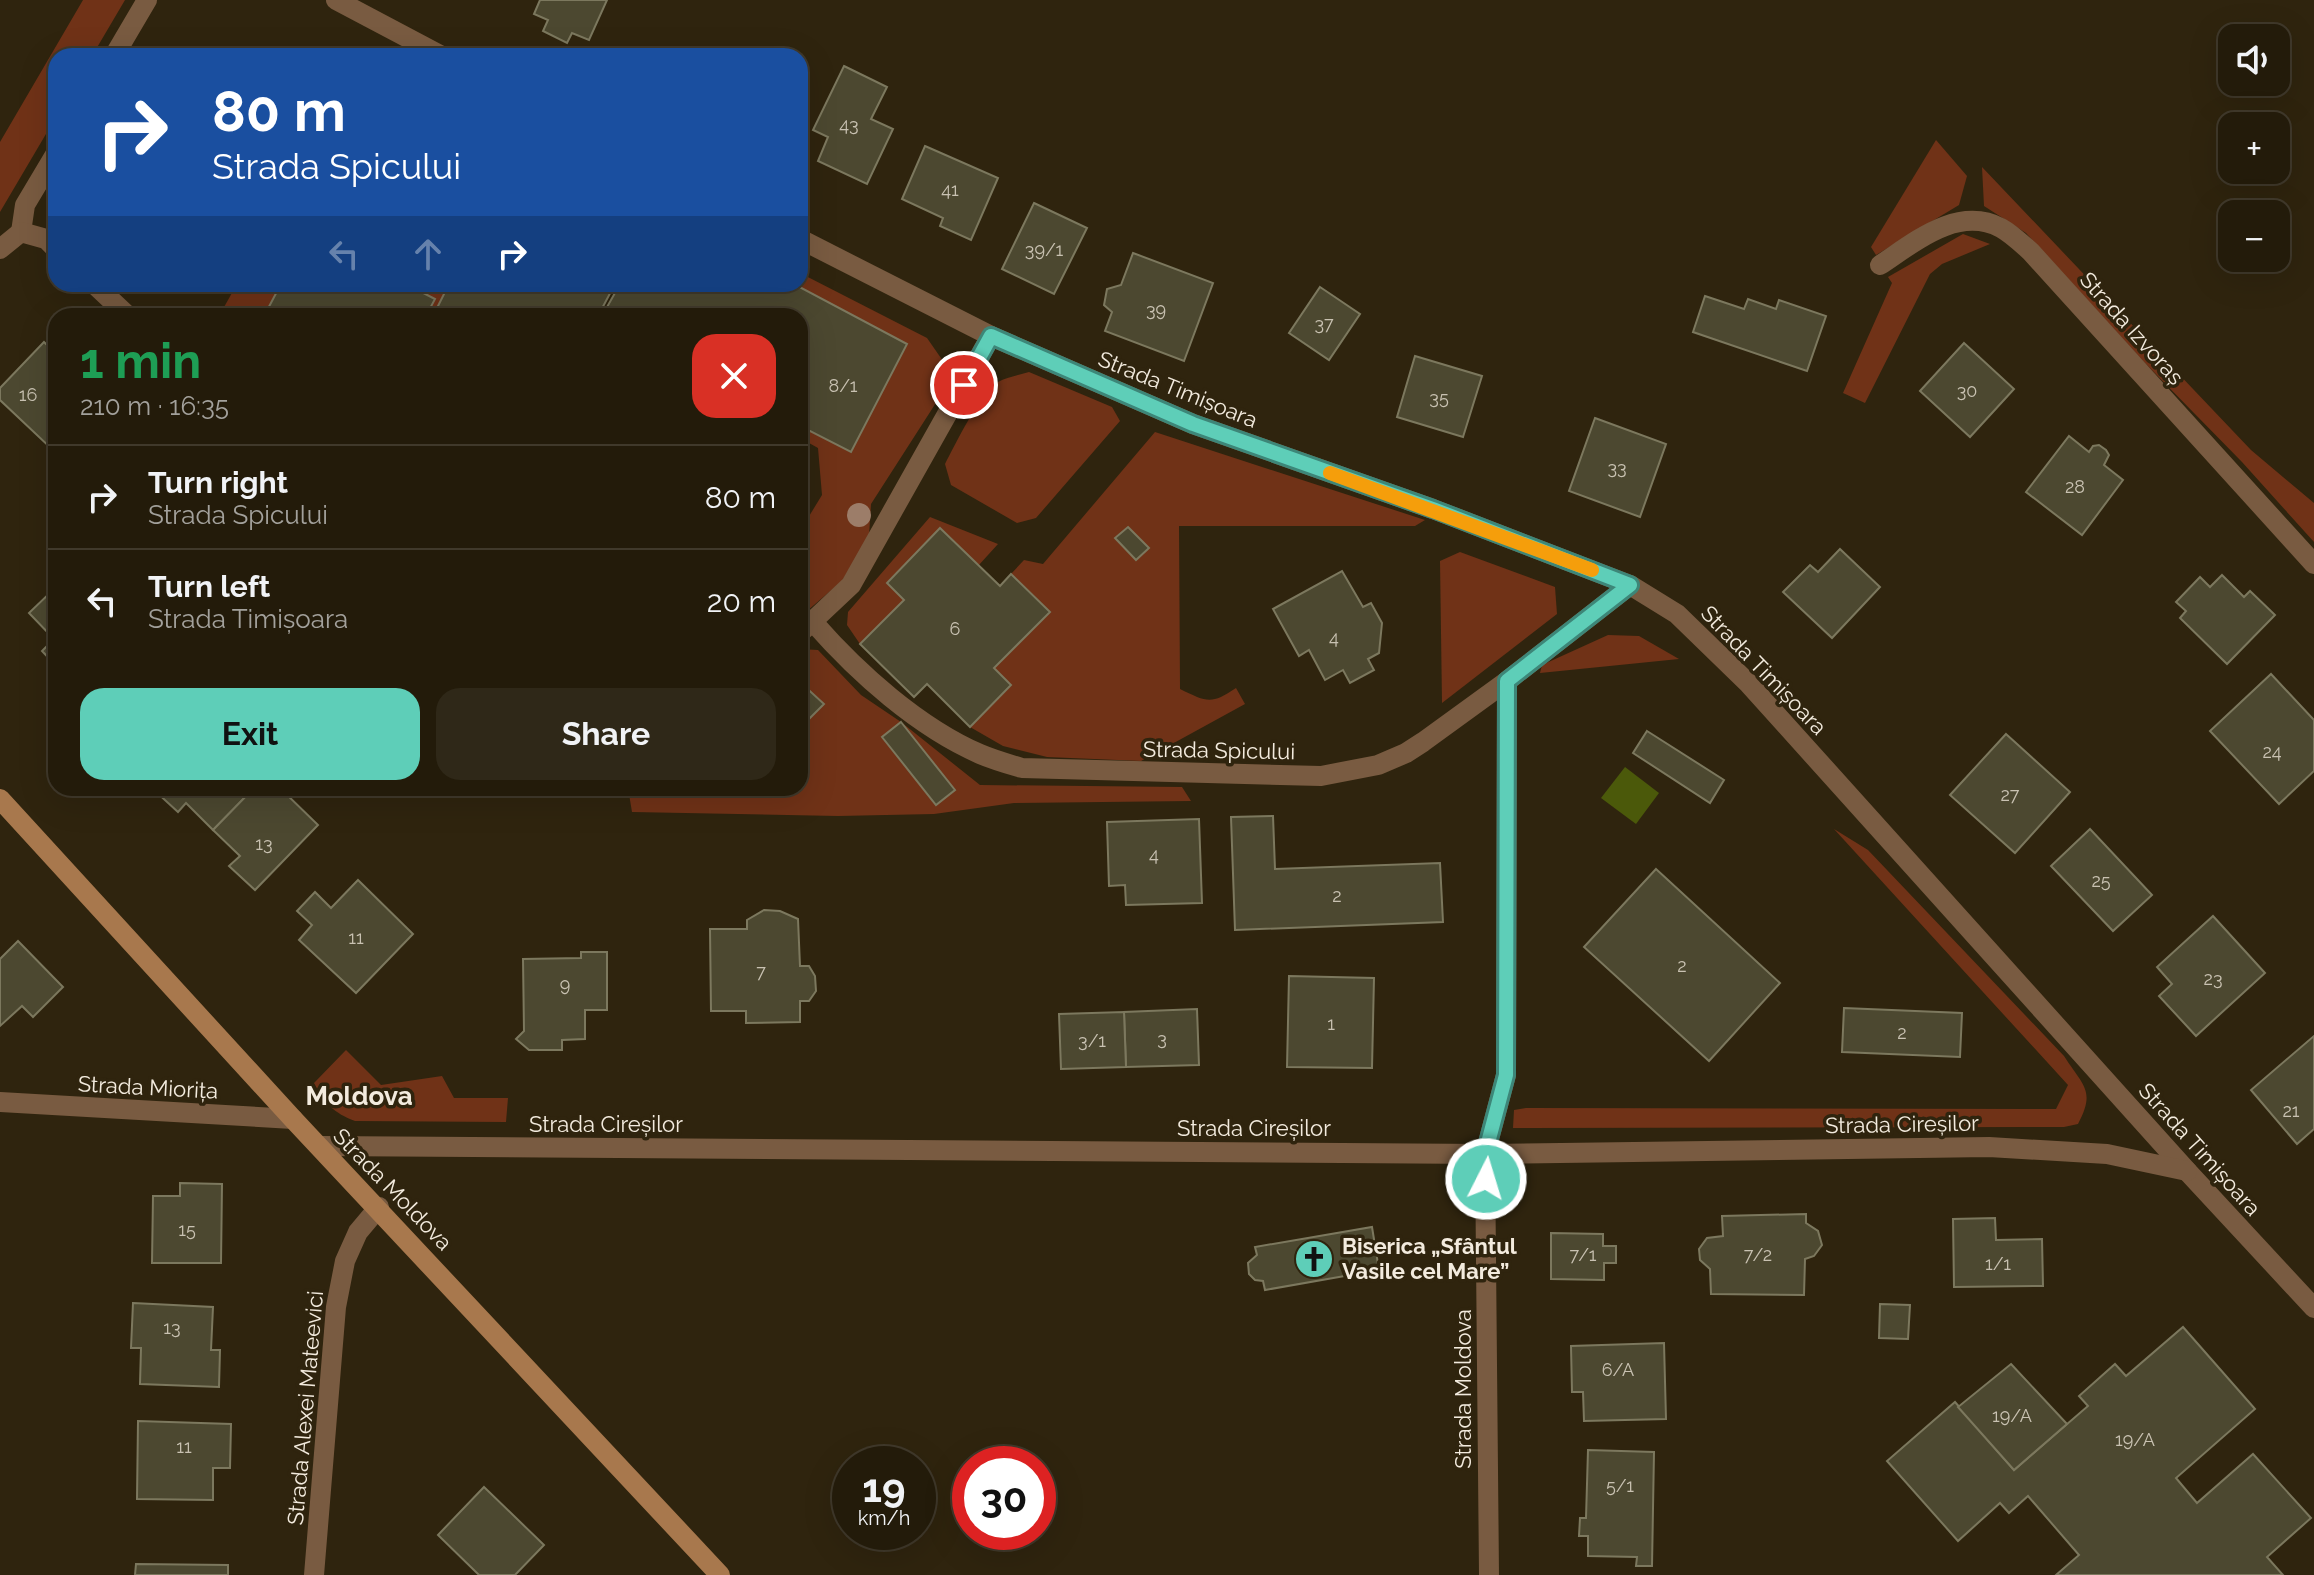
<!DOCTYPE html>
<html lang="en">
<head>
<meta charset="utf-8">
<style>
	body { margin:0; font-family:Raleway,sans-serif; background:#2f2818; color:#f1f3f6; height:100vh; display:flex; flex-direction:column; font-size:30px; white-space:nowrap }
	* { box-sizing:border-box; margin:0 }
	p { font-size:26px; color:#a3a19c }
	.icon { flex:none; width:44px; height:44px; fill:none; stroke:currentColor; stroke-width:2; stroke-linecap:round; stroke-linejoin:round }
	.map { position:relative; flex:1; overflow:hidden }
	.panel { position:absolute; left:48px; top:308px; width:760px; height:488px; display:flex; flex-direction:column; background:#231b0a; border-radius:24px; box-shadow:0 8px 32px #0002,0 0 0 2px #40392b }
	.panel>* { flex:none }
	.hud { position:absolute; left:48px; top:48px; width:760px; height:244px; border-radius:24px; box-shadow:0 8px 32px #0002,0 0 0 2px #40392b; background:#1a4fa0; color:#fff; overflow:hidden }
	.controls { position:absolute; left:2218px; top:24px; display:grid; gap:16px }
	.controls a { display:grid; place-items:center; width:72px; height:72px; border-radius:16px; background:#231b0a; box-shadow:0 8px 32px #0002,0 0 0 2px #40392b; font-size:40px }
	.speed { position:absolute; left:832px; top:1446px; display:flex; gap:16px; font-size:40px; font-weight:700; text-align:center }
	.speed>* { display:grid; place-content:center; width:104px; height:104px; border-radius:50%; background:#231b0a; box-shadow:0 8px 32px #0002,0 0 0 2px #40392b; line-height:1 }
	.speed small { font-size:20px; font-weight:400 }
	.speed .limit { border:12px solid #d22; background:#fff; color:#111 }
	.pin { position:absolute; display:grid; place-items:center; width:68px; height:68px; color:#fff; margin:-34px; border:4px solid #fff; border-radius:50%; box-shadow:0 2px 8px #0007 }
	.me { position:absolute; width:88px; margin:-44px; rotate:5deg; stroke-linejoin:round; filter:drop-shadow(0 0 6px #0008) }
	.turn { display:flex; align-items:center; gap:28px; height:168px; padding:0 32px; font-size:36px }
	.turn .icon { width:104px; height:104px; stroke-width:2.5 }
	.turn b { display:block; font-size:56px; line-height:68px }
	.lanes { display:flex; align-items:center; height:76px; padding:0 32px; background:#0003; justify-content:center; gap:40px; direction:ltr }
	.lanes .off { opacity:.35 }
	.round { display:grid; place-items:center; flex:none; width:84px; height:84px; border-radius:24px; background:#2f2818 }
	.summary { display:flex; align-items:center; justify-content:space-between; height:136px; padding:0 32px }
	h1 { font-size:48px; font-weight:700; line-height:60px; color:#1e9e55 }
	.primary-button { display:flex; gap:16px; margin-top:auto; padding:16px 32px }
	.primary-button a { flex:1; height:92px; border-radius:24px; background:#5eceb8; color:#111; font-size:32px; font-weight:700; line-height:92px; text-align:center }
	.primary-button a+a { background:#2f2818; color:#f1f3f6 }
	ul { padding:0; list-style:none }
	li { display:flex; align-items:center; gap:24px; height:104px; padding:0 32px; border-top:2px solid #40392b }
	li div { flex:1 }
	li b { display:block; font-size:30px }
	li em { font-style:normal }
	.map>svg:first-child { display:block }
	.green { fill:#703217 }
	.water { fill:#4b590a }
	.building { fill:#4c4830; stroke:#7c785e; stroke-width:2 }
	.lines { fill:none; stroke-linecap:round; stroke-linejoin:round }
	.lane { stroke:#795b41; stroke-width:20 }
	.street { stroke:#795b41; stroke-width:20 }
	.secondary { stroke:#a8784d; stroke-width:20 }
	.tree { fill:#9c7d69 }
	.route-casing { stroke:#3d8678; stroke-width:20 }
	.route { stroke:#5eceb8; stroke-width:14 }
	.slow { stroke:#f59e0b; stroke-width:14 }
	.labels { text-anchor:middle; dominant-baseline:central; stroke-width:7; stroke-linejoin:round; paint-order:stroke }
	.number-label { font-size:18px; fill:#c9c2b2 }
	.street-label { font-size:22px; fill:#f3ebde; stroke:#2f240e }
	.poi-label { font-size:22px; font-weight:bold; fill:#f3ebde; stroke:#2f240e; text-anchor:start }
	.quarter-label { font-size:26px; font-weight:bold; fill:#f3ebde; stroke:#2f240e }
</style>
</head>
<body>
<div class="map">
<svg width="2314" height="1575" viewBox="0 0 2314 1575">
	<rect width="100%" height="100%" fill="#2f240e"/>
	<!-- green -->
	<g class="green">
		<path d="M 83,0 L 125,0 L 92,56 L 56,56 L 56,117 L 0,212 L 0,142 Z"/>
		<path d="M 1936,140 L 1967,176 L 1959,205 L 1876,255 L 1871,247 Z"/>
		<path d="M 1982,167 L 2251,450 L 2314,503 L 2314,542 L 2242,462 L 2144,362 L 2026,233 L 1984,206 Z"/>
		<path d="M 1963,234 L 1990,244 L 1942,264 L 1930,274 L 1865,403 L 1843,393 L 1892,283 L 1888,277 Z"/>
		<path d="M 800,273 L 927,338 L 943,361 L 950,381 L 871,504 L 869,536 L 842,581 L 800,617 L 800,531 L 822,495 L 818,448 L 800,438 L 800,426 L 851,452 L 907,344 L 794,284 L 800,284 Z"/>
		<path d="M 237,284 L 281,284 L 264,316 L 219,316 Z"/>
		<path d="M 415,284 L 449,284 L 433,316 L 426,316 L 435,299 L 413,288 Z"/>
		<path d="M 1029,372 L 1112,407 L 1120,421 L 1036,518 L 1017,523 L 951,485 L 945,464 C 955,445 980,393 998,382 C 1007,377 1019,375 1029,372 Z"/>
		<path d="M 1155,432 L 1425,520 L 1415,526 L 1179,526 L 1180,689 C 1207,702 1211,705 1236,688 L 1245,704 L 1141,761 L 1047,757 L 1003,746 L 970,727 L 1011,686 L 994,668 L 1050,612 L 1011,574 L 1024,560 L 1043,564 Z"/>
		<path d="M 930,517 L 998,544 L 978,566 L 940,529 L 887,583 L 904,600 L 860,644 L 847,625 L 848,612 Z"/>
		<path d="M 1460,552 L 1555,587 L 1557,614 L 1442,703 L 1440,561 Z"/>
		<path d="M 1608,635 L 1639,636 L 1679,659 L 1540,673 L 1542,665 Z"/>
		<path d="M 800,649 L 818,650 L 861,695 L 901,722 L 980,785 L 1182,787 L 1191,801 L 1014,803 L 934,814 L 838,816 L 632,812 L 629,794 L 624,788 L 800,788 Z"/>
		<path d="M 1834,829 L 1868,850 L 2064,1056 C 2083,1086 2096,1090 2078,1124 L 2064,1127 L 1513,1128 L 1514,1110 L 1526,1108 L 2056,1109 L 2068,1085 Z"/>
		<path d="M 346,1050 L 381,1085 L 442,1076 L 454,1098 L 508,1098 L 506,1122 L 355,1121 C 334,1113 325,1104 314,1083 Z"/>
	</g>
	<!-- water -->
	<path class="water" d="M 1625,767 L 1659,793 L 1636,824 L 1601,798 Z"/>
	<!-- building -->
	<g class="building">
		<path d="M 540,0 L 607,0 L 589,40 L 572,33 L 567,43 L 543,31 L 548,20 L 534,14 Z"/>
		<path d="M 844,66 L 887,87 L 871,119 L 893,129 L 867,184 L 818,161 L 828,137 L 813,130 Z"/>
		<path d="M 925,146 L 998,178 L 971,240 L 940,226 L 943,218 L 902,199 Z"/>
		<path d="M 1034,203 L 1087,228 L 1054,294 L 1002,269 Z"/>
		<path d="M 1133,253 L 1213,283 L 1184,361 L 1105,331 L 1112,312 L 1104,305 L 1107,289 L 1121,285 Z"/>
		<path d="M 281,284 L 406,284 L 435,299 L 426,316 L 264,316 Z"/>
		<path d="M 449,284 L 615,284 L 598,316 L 433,316 Z"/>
		<path d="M 620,284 L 794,284 L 907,344 L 851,452 L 800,426 L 800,316 L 602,316 Z"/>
		<path d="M 1320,287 L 1360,314 L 1329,360 L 1289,333 Z"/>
		<path d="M 1705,296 L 1744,309 L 1748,299 L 1776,309 L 1779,300 L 1826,316 L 1807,371 L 1693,332 Z"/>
		<path d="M 44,342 L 56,354 L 56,453 L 0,400 L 0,388 Z"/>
		<path d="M 1964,343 L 2014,389 L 1970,437 L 1920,391 Z"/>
		<path d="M 1415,356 L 1482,376 L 1463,437 L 1397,417 Z"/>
		<path d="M 1595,418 L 1666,444 L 1640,517 L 1569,491 Z"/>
		<path d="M 2069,436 L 2089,452 L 2093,446 L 2099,445 L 2106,450 L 2109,455 L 2104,465 L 2123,480 L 2082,535 L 2026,492 Z"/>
		<path d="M 1128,527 L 1149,548 L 1136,560 L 1115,538 Z"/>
		<path d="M 940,528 L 1000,586 L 1011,574 L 1050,612 L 994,668 L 1011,685 L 970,727 L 927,684 L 914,697 L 860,644 L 904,600 L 887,583 Z"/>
		<path d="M 1840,549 L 1880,587 L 1832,638 L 1783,592 L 1810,565 L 1818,572 Z"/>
		<path d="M 1342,571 L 1363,607 L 1371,603 L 1382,623 L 1379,653 L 1368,659 L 1374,670 L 1350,683 L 1343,670 L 1325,680 L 1309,650 L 1299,656 L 1273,609 Z"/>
		<path d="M 2222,575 L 2244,597 L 2250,591 L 2275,615 L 2227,664 L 2180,618 L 2186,611 L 2176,602 L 2200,577 L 2210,587 Z"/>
		<path d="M 56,587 L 56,666 L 42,651 L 54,639 L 29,613 Z"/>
		<path d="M 2271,674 L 2314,720 L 2314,771 L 2279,804 L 2210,731 Z"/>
		<path d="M 800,682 L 824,704 L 806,722 L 800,716 Z"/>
		<path d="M 901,722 L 955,790 L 936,805 L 882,737 Z"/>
		<path d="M 1647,731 L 1724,780 L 1710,803 L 1633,753 Z"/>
		<path d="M 2006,734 L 2070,792 L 2015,853 L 1950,795 Z"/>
		<path d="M 156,788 L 254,788 L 213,830 L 186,803 L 178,812 L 154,790 Z"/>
		<path d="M 254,788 L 280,788 L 318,825 L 255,890 L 229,866 L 240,856 L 213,830 Z"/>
		<path d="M 1273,816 L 1275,869 L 1440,863 L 1443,922 L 1235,930 L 1231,817 Z"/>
		<path d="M 1199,819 L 1202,903 L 1126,905 L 1125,885 L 1109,886 L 1107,822 Z"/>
		<path d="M 2090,829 L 2152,895 L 2113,931 L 2051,866 Z"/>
		<path d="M 1656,869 L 1780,983 L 1709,1061 L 1584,947 Z"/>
		<path d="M 358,880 L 413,934 L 356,993 L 299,940 L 312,925 L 297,911 L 315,892 L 331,908 Z"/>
		<path d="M 764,910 L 780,911 L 798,919 L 800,966 L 809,966 L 815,976 L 816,991 L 809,1001 L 800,1001 L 800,1022 L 746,1023 L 746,1011 L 711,1011 L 710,929 L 747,929 L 747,920 Z"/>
		<path d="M 2213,916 L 2265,973 L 2196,1036 L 2159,996 L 2172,984 L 2157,967 Z"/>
		<path d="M 18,941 L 63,987 L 33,1017 L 22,1006 L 0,1026 L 0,959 Z"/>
		<path d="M 581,952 L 607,952 L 607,1010 L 585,1010 L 585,1039 L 562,1040 L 562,1050 L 529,1050 L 516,1039 L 524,1031 L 523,959 L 581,958 Z"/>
		<path d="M 1289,976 L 1374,978 L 1372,1068 L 1287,1067 Z"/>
		<path d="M 1844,1008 L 1962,1013 L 1960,1057 L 1842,1052 Z"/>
		<path d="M 1197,1009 L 1199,1065 L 1126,1067 L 1124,1012 Z"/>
		<path d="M 1124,1012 L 1126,1067 L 1061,1069 L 1059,1014 Z"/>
		<path d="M 2314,1036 L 2314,1129 L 2297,1144 L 2251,1090 Z"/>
		<path d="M 180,1183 L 222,1184 L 221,1263 L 152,1263 L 153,1196 L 180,1196 Z"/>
		<path d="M 1806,1214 L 1806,1223 L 1818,1231 L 1822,1245 L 1814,1256 L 1805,1259 L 1804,1295 L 1711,1294 L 1710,1269 L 1700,1260 L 1699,1249 L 1707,1238 L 1723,1236 L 1722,1216 Z"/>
		<path d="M 1995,1218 L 1996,1240 L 2042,1239 L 2043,1286 L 1954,1287 L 1953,1219 Z"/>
		<path d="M 1372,1227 L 1379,1270 L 1265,1290 L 1263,1281 L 1255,1280 L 1249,1274 L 1248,1263 L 1257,1255 L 1255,1247 Z"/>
		<path d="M 1551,1233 L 1603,1234 L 1603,1246 L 1616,1246 L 1616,1263 L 1604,1263 L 1604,1280 L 1551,1279 Z"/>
		<path d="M 133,1303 L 213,1307 L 211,1350 L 220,1350 L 219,1387 L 140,1384 L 141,1348 L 131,1348 Z"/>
		<path d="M 1880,1304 L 1910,1305 L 1908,1339 L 1879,1338 Z"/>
		<path d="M 2183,1327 L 2255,1409 L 2176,1478 L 2197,1503 L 2253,1454 L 2311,1518 L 2267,1557 L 2283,1575 L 2056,1575 L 2079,1555 L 2028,1496 L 2009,1513 L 2000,1503 L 1958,1541 L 1887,1461 L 1955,1402 L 2014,1470 L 2088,1406 L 2079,1396 L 2115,1364 L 2126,1376 Z"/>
		<path d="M 1664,1343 L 1666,1419 L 1584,1421 L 1583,1392 L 1572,1392 L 1571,1346 Z"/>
		<path d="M 2011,1364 L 2067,1424 L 2014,1470 L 1958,1407 Z"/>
		<path d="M 138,1421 L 231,1424 L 230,1468 L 213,1468 L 213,1500 L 137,1499 Z"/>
		<path d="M 1588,1450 L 1654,1452 L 1652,1566 L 1636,1566 L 1637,1557 L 1588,1556 L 1588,1536 L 1579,1536 L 1580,1518 L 1586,1518 Z"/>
		<path d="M 484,1487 L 544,1545 L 515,1575 L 479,1575 L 438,1535 Z"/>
		<path d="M 136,1564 L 228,1565 L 228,1575 L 135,1575 Z"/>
	</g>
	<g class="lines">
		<!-- lane -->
		<g class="lane">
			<path d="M 114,56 L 147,0"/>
			<path d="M 21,232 L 25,205 L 56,153"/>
			<path d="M 814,623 C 858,673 918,727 980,754 C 994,760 1008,764 1022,768 L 1321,776 L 1378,765 L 1406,753 L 1423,742 L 1507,681 L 1630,585"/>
			<path d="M 1485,1154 L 1506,1075 L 1507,681"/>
		</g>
		<!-- street -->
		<g class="street">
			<path d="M 336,0 L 442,56"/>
			<path d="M 800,239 L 991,336 L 1193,424 L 1433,509 L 1630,585 L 1677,614 L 1748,683 L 2187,1171 L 2314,1308"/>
			<path d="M 0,249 L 21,232 L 46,239 L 56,249"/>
			<path d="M 1880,265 C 1915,242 1958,205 2001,228 C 2012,234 2022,244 2031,252 L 2314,564"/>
			<path d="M 94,284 L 128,316"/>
			<path d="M 800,633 L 851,585 L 991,336"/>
			<path d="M 0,1102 L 293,1119"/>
			<path d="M 320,1146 L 1485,1154 L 1989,1147 L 2107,1154 L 2187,1171"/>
			<path d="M 1485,1154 L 1489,1575"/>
			<path d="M 314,1575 L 336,1307 L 345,1261 L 358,1232 L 379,1207"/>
		</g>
		<!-- secondary -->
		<path class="secondary" d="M 0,799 L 293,1119 L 720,1575"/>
	</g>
	<!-- trees -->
	<circle class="tree" cx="859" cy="515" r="12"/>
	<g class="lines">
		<defs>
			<path id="route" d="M 964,385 L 991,336 L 1193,424 L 1433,509 L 1630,585 L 1507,681 L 1506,1075 L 1485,1154 L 1486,1179"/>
		</defs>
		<!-- route casing -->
		<use href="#route" class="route-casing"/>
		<!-- route -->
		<use href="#route" class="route"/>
		<!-- slow -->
		<path class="slow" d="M 1330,473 L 1592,570"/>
	</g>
	<!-- icons -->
	<defs>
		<symbol id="church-disc" viewBox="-11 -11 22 22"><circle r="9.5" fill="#5eceb8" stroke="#2f240e"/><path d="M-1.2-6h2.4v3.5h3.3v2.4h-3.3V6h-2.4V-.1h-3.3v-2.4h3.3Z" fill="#111"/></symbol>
	</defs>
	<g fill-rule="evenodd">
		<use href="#church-disc" x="1292" y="1237" width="44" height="44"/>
	</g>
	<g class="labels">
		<!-- number labels -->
		<g class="number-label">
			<text x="849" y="124">43</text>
			<text x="950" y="189">41</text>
			<text x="1044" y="249">39/1</text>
			<text x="1156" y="309">39</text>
			<text x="1324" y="323">37</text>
			<text x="843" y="385">8/1</text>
			<text x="1967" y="390">30</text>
			<text x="28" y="394">16</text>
			<text x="1439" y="397">35</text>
			<text x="1617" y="467">33</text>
			<text x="2075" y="486">28</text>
			<text x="955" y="628">6</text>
			<text x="1334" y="637">4</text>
			<text x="2272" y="751">24</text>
			<text x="2010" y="794">27</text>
			<text x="264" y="843">13</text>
			<text x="1154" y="854">4</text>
			<text x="2101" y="880">25</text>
			<text x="1337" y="895">2</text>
			<text x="356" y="937">11</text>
			<text x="1682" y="965">2</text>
			<text x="761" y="971">7</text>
			<text x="2213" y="978">23</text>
			<text x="565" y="984">9</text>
			<text x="1331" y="1023">1</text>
			<text x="1902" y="1032">2</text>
			<text x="1162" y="1038">3</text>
			<text x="1092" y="1040">3/1</text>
			<text x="2291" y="1110">21</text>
			<text x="187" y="1229">15</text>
			<text x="1583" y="1254">7/1</text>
			<text x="1758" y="1254">7/2</text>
			<text x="1998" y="1263">1/1</text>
			<text x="172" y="1327">13</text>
			<text x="1618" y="1369">6/A</text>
			<text x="2012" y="1415">19/A</text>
			<text x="2135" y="1439">19/A</text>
			<text x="184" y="1446">11</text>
			<text x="1620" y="1485">5/1</text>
		</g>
		<!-- street labels -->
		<g class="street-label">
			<text transform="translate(2132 328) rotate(48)">Strada Izvoraș</text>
			<text transform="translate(1178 389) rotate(22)">Strada Timișoara</text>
			<text transform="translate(1764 670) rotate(46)">Strada Timișoara</text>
			<text transform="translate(1219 750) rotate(1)">Strada Spicului</text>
			<text transform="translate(148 1087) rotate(3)">Strada Miorița</text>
			<text x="606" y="1124">Strada Cireșilor</text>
			<text transform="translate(1902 1124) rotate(-1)">Strada Cireșilor</text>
			<text x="1254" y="1128">Strada Cireșilor</text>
			<text transform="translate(2200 1149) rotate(48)">Strada Timișoara</text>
			<text transform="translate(393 1189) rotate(46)">Strada Moldova</text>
			<text transform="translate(1463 1389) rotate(-90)">Strada Moldova</text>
			<text transform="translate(305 1408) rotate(-85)">Strada Alexei Mateevici</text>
		</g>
		<!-- poi labels -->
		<g class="poi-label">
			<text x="1342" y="1246">Biserica „Sfântul<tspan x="1342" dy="25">Vasile cel Mare”</tspan></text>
		</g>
		<!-- quarter labels -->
		<g class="quarter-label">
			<text x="359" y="1096">Moldova</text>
		</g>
	</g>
</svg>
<div class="controls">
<a><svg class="icon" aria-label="sound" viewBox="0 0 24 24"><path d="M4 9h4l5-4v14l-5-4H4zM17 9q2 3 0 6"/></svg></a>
<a>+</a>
<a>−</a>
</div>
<div class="speed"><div>19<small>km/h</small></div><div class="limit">30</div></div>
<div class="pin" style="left:964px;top:385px;background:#d93025"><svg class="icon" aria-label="arrive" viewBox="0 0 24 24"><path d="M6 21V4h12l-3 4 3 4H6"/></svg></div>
<svg class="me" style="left:1486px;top:1179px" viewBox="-20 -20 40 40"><circle r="17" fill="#5eceb8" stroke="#fff" stroke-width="3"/><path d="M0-11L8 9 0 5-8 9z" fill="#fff"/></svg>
<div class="hud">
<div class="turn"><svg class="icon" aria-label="right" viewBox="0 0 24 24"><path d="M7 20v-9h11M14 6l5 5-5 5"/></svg><div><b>80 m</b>Strada Spicului</div></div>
<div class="lanes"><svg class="icon off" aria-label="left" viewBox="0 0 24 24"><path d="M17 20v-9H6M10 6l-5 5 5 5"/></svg><svg class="icon off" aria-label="ahead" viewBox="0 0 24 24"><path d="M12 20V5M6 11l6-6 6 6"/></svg><svg class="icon" aria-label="right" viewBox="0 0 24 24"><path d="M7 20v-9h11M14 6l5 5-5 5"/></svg></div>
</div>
<section class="panel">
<div class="summary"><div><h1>1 min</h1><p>210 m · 16:35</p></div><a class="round" style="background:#d93025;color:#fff"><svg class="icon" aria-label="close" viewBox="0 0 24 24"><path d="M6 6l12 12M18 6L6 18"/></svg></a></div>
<ul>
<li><svg class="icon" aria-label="right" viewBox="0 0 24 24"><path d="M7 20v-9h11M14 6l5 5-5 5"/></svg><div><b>Turn right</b><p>Strada Spicului</p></div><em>80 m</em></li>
<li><svg class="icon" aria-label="left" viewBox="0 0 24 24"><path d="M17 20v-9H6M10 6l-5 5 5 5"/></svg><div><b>Turn left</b><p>Strada Timișoara</p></div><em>20 m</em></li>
</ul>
<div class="primary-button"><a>Exit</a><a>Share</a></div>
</section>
</div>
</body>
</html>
